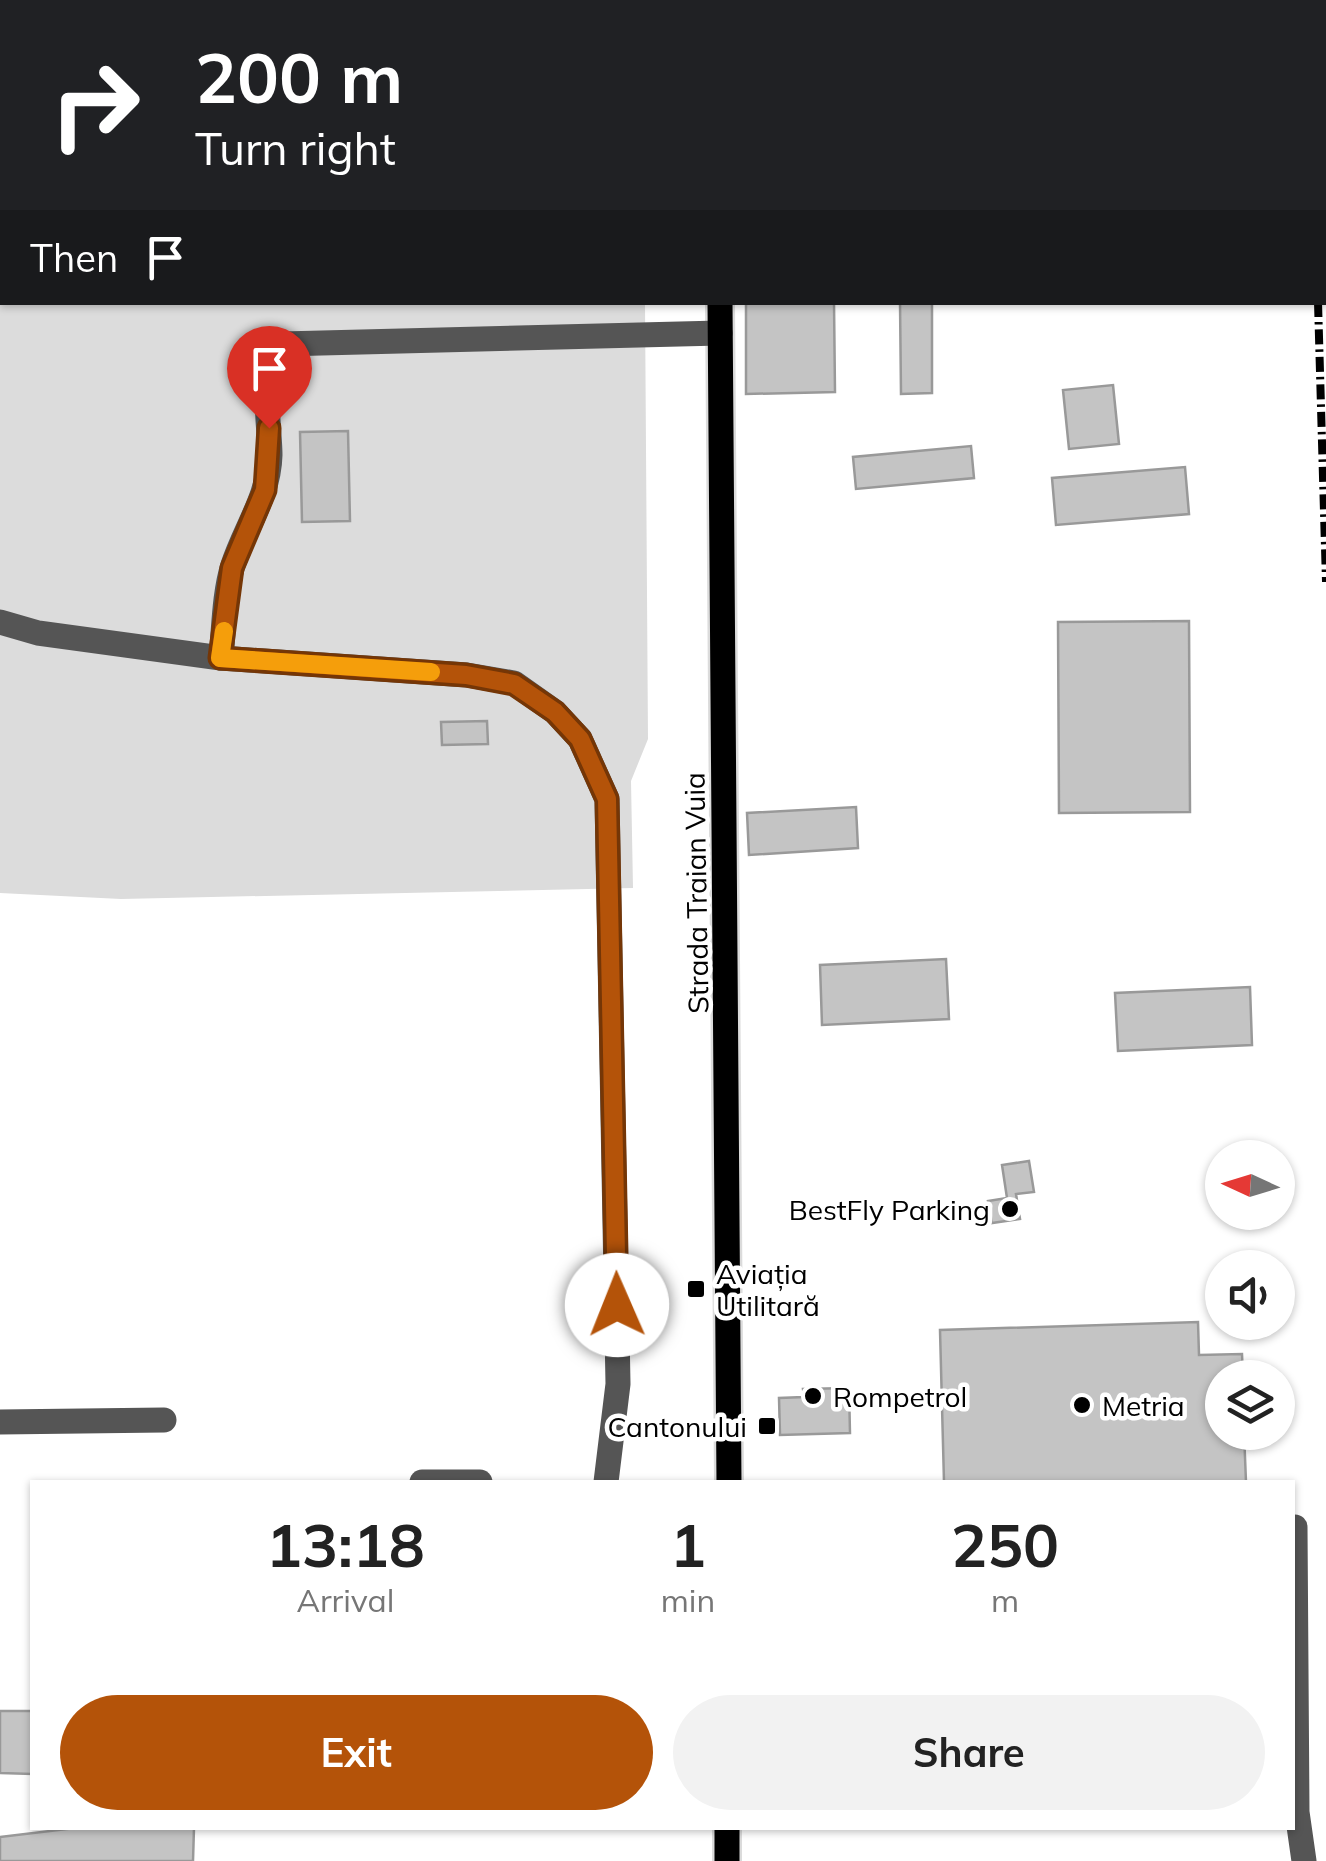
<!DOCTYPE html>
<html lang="en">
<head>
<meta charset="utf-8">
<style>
	body { margin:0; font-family:Mulish,sans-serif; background:#f2f2f2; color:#222; height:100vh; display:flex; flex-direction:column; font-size:38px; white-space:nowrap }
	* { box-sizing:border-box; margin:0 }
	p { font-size:32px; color:#767676 }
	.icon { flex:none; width:55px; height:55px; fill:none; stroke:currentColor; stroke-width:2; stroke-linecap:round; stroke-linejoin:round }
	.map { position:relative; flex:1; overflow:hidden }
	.side { position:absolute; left:30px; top:1480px; width:1265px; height:350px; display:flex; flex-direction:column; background:#fff; border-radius:0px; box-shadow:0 2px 8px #0004 }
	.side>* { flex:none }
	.hud { position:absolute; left:0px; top:0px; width:1328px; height:305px; box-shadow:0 2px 8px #0004; background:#202124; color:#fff; overflow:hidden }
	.needle { width:65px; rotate:274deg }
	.tools { position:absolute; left:1205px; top:1140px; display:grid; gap:20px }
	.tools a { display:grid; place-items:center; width:90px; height:90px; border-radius:50%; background:#fff; box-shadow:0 2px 8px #0004; font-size:50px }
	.pin { position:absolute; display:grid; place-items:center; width:85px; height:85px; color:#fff; margin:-102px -42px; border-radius:50% 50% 50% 0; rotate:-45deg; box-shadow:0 0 10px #0007 }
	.pin .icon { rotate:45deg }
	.me { position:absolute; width:110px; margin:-55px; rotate:359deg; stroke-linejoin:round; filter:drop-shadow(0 0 8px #0008) }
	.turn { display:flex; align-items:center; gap:35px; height:210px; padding:0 30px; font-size:45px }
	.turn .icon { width:130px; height:130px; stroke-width:2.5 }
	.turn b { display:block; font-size:70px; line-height:85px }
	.then { display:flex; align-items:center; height:95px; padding:0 30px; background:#0003; gap:20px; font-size:38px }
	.eta { display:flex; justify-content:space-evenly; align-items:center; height:170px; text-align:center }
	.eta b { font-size:60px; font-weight:700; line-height:70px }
	.button { display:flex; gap:20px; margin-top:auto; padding:20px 30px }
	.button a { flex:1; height:115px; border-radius:60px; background:#b45309; color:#fff; font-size:40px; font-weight:700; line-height:115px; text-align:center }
	.button a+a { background:#f2f2f2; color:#222 }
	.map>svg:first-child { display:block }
	.green { fill:#dcdcdc }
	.building { fill:#c4c4c4; stroke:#999; stroke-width:2.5 }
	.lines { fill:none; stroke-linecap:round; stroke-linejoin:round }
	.major-casing { stroke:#dbdbdb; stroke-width:30 }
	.minor { stroke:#555; stroke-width:25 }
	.major { stroke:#000; stroke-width:25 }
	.rail { stroke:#000; stroke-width:8; stroke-dasharray:15 5 2.5 5; stroke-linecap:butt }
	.route-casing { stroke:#753606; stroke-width:25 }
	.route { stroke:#b45309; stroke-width:18 }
	.slow { stroke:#f59e0b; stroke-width:18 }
	.poi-dot { fill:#000; stroke:#fff; stroke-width:4 }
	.labels { text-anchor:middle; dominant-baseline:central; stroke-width:9; stroke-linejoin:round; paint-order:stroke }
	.street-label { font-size:28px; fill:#000; stroke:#fff }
	.poi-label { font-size:28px; fill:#000; stroke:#fff; text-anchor:start }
</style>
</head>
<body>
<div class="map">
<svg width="1326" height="1861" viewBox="0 0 1326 1861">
	<rect width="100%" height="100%" fill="#fff"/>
	<!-- green -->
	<path class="green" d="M 0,0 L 644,0 L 2,2 L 2,302 L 645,303 L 648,739 L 631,781 L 633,888 L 121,899 L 0,893 Z"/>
	<!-- building -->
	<g class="building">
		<path d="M 746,302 L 834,302 L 835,392 L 746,394 Z"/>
		<path d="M 900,302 L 932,302 L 932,393 L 901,394 Z"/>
		<path d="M 1113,385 L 1119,444 L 1069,449 L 1063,390 Z"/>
		<path d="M 348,431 L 350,521 L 302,522 L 300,432 Z"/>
		<path d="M 971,446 L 974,478 L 856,489 L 853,457 Z"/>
		<path d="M 1185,467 L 1189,514 L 1056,525 L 1052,478 Z"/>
		<path d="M 1189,621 L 1190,812 L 1059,813 L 1058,622 Z"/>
		<path d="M 487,721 L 488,744 L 442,745 L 441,722 Z"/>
		<path d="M 856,807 L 858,848 L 749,855 L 747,813 Z"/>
		<path d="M 946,959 L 949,1019 L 822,1025 L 820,965 Z"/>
		<path d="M 1250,987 L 1252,1045 L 1118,1051 L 1115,993 Z"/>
		<path d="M 1029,1161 L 1034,1192 L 1016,1194 L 1020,1219 L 992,1223 L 988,1201 L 1007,1198 L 1002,1165 Z"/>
		<path d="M 1198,1322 L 1199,1355 L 1242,1354 L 1243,1378 L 1222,1378 L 1222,1432 L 1244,1432 L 1246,1482 L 944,1482 L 940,1330 Z"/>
		<path d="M 849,1388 L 850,1433 L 780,1435 L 779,1398 L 804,1397 L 803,1389 Z"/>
		<path d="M 0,1711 L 32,1711 L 32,1774 L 0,1773 Z"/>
		<path d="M 75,1828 L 194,1828 L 193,1861 L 0,1861 L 0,1837 Z"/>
	</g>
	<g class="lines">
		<defs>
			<g id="major">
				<path d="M 717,0 L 717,2"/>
				<path d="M 720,302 L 729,1482"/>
				<path d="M 727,1861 L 727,1828"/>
			</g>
		</defs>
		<!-- major casing -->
		<use href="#major" class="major-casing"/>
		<!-- minor -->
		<g class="minor">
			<path d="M 0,622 L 38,633 L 221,658 L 467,675 L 514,683 L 555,712 L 580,739 L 607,799 L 618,1384 L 606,1482"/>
			<path d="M 221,658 C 224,628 224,594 233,565 C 245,528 269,496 270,455 C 270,427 258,360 282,344 L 720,333"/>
			<path d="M 0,1422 L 164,1420"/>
			<path d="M 422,1482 L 480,1482"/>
			<path d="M 1295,1527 L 1297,1812 L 1304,1861"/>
		</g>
		<!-- major -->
		<use href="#major" class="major"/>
		<!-- rail -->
		<g class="rail">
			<path d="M 1309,0 L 1309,2"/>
			<path d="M 1318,302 L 1326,582"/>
		</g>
	</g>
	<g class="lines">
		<defs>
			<path id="route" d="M 269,428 L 265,490 L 232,568 L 220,658 L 466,675 L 514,684 L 555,712 L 580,739 L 607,799 L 617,1305"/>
		</defs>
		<!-- route casing -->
		<use href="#route" class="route-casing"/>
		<!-- route -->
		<use href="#route" class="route"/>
		<!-- slow -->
		<path class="slow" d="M 224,631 L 220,658 L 431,672"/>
	</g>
	<!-- markers -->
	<g class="poi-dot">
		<circle cx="1010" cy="1209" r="10"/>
		<rect x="686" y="1279" width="20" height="20" rx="5"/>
		<circle cx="813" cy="1396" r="10"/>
		<circle cx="1082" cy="1405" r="10"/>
		<rect x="757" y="1416" width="20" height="20" rx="5"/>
	</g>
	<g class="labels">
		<!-- street labels -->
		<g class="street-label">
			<text transform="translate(696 893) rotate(-91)">Strada Traian Vuia</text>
		</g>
		<!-- poi labels -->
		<g class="poi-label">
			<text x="990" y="1209" text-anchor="end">BestFly Parking</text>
			<text x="716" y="1273">Aviația<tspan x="716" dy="32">Utilitară</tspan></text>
			<text x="833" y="1396">Rompetrol</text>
			<text x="1102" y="1405">Metria</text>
			<text x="747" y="1426" text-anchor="end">Cantonului</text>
		</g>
	</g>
</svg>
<div class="tools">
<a><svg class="needle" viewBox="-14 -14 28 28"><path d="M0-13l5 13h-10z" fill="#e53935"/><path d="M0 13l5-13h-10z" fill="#767676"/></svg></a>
<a><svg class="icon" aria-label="sound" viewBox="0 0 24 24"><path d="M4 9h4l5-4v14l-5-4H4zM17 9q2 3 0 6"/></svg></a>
<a><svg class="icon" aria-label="layers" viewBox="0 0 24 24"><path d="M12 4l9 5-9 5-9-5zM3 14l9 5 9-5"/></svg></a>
</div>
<div class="pin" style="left:269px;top:428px;background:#d93025"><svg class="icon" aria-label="arrive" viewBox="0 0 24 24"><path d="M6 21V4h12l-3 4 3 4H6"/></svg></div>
<svg class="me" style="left:617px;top:1305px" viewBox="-20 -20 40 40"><circle r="19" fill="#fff"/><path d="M0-13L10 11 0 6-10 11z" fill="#b45309"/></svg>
<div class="hud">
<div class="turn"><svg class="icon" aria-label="right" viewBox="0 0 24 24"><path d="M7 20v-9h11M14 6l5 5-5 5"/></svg><div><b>200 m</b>Turn right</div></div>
<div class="then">Then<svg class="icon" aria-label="arrive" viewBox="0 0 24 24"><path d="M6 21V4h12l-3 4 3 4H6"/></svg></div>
</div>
<section class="side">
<div class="eta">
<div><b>13:18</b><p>Arrival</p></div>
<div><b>1</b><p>min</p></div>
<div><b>250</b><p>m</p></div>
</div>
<div class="button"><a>Exit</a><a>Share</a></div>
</section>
</div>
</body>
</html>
